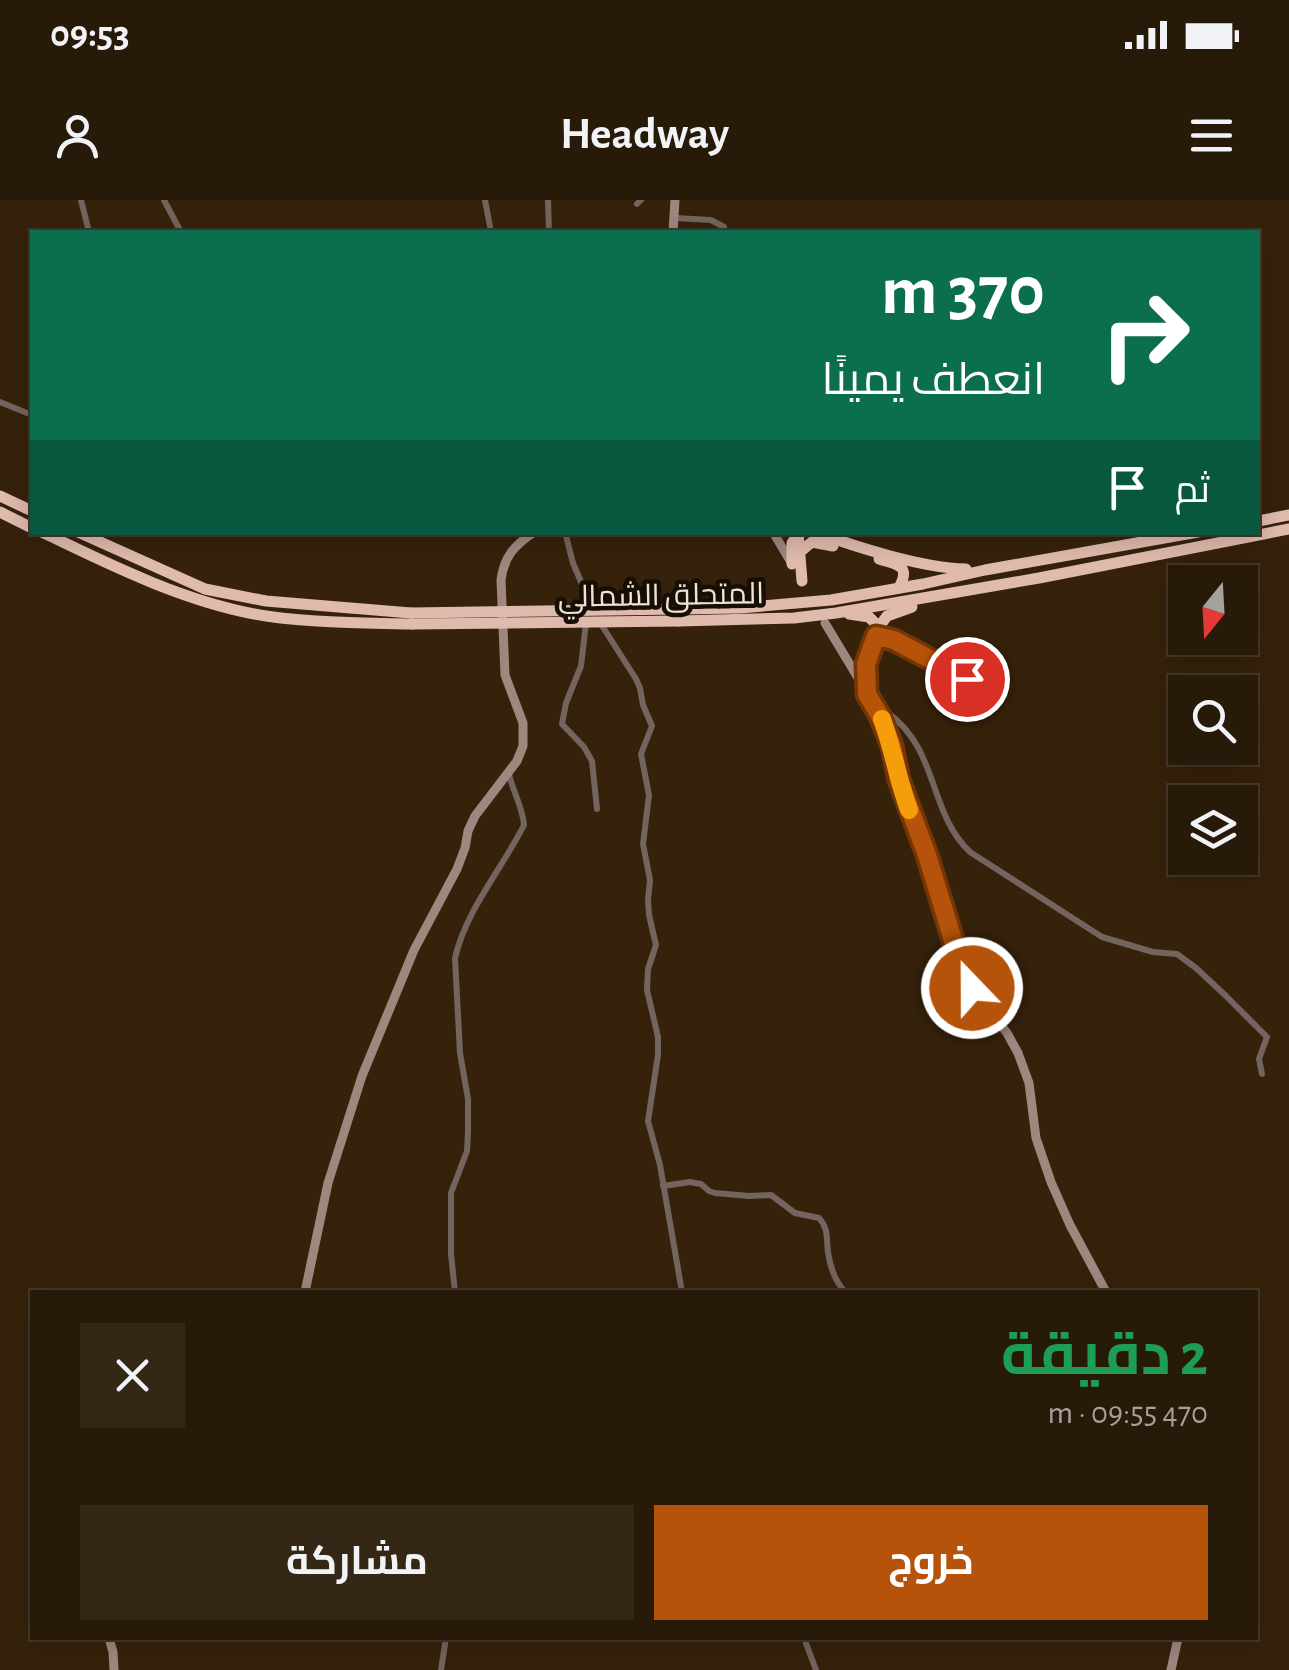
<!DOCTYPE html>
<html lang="ar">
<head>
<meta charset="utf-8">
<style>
	body { margin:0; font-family:"Alegreya Sans",Cairo,sans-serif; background:#342716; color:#f1f3f6; direction:rtl; height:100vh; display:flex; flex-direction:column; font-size:38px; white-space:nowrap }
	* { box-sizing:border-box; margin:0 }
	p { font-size:32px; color:#a5a19c }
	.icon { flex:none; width:55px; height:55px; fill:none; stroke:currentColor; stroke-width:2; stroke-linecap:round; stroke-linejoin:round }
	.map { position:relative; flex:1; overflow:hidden; direction:ltr }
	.details { position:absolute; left:30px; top:1090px; width:1228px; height:350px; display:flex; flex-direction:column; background:#281a08; border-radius:0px; box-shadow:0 5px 25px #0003,0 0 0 2px #443829; direction:rtl }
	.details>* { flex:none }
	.hud { position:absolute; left:30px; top:30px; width:1230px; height:305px; border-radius:0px; box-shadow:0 5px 25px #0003,0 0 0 2px #443829; direction:rtl; background:#0b6e4f; color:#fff; overflow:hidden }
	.needle { width:65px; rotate:198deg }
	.buttons { position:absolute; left:1168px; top:365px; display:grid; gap:20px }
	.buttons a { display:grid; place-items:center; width:90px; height:90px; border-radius:0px; background:#281a08; box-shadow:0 5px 25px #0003,0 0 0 2px #443829; font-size:50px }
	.pin { position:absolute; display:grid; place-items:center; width:85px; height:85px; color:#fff; margin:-42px; border:5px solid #fff; border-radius:50%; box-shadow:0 2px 10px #0007 }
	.me { position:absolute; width:110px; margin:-55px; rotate:338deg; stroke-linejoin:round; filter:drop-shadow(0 0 8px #0008) }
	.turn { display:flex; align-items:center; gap:35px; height:210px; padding:0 50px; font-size:45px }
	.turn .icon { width:130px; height:130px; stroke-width:2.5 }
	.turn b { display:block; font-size:70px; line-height:85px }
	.then { display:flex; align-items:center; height:95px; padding:0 50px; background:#0003; gap:20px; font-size:38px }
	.round { display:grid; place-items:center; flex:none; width:105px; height:105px; border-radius:0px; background:#342716 }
	.overview { display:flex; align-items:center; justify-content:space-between; height:170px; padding:0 50px }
	h1 { font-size:60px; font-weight:700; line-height:75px; color:#1e9e55 }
	.button { display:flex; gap:20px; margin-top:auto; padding:20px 50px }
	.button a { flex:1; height:115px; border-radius:0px; background:#b45309; color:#fff; font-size:40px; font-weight:700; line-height:115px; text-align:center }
	.button a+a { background:#342716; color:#f1f3f6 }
	.status { display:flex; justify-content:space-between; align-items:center; height:70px; padding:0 50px; background:#281a08; direction:ltr }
	.status svg { height:28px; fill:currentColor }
	header { display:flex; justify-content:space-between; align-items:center; height:130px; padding:0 50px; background:#281a08; font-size:45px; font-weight:700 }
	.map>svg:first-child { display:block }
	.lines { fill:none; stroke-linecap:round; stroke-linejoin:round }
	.street { stroke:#74645f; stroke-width:6 }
	.secondary { stroke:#9f877f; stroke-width:9 }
	.highway { stroke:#dfbaad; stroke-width:11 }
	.highway-bridge { stroke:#dfbaad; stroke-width:11 }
	.route-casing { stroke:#753606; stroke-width:25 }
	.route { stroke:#b45309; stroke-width:18 }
	.slow { stroke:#f59e0b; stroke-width:18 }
	.labels { text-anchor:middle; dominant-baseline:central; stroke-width:9; stroke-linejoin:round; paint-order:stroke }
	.street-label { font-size:30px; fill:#f0e3d5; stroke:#170e05 }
</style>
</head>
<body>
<div class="status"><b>09:53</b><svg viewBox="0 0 49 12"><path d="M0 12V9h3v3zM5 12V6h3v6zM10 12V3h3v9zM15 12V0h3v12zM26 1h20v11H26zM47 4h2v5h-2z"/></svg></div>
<header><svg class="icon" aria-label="menu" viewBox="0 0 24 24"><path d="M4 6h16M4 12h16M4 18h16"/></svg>Headway<svg class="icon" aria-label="person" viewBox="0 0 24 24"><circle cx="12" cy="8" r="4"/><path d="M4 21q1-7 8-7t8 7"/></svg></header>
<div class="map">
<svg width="1289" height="1470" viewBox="0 0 1289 1470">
	<rect width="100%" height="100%" fill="#36220b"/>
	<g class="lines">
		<!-- street -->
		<g class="street">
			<path d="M 81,0 L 89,32"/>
			<path d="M 164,0 L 181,32"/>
			<path d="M 485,0 L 491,32"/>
			<path d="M 548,0 L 549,32"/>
			<path d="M 637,4 L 641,0"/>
			<path d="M 675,18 L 711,20 L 724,27"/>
			<path d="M 0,202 L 32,215"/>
			<path d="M 565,332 L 573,363 L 593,410"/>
			<path d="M 599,421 L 636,479 L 640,488 L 643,505 L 652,526 L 641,554 L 649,595 L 643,644 L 650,680 L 648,700 L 649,715 L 656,745 L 648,769 L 647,790 L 658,837 L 658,855 L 648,921 L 660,965 L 682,1092"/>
			<path d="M 586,423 L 581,466 L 566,503 L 562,524 L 584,547 L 592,561 L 597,609"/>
			<path d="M 876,436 C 916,445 949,474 992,486"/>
			<path d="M 881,516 L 888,513 C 939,550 928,612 970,652 L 1102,737 L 1153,752 L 1177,754 L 1196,768 L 1226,796 L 1267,837 L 1259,859 L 1262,874"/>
			<path d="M 663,986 L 690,982 L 701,984 L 709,991 L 715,993 L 749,996 L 771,995 L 795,1013 L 819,1018 C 829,1029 826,1038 828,1052 C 830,1067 835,1081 845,1092"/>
			<path d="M 455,1092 L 451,1054 L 451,993 L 467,951 L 468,932 L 468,899 L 460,853 L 455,758 C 466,710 502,669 524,625 C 523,608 513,592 509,574"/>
			<path d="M 804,1438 L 816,1470"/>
			<path d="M 441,1470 L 446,1438"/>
		</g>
		<!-- secondary -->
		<g class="secondary">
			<path d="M 673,32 L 675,0"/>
			<path d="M 773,332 L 792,364"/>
			<path d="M 825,423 L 881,516 L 892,546 L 899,580 L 927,655 L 957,753 L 972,788 L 1007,833 L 1018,853 L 1029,883 L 1036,938 L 1051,982 L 1070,1025 L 1106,1092"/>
			<path d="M 305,1092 L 328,983 L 362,876 L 414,750 L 457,669 L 465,648 L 468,631 L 475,616 L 517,561 L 523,546 L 523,523 L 505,475 L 501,380 C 504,356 515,345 534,332"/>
			<path d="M 109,1438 L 113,1452 L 114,1470"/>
			<path d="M 1171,1470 L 1178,1438"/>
		</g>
		<!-- highway -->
		<g class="highway">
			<path d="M 0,296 L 32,311"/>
			<path d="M 0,312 L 32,328"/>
			<path d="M 1258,321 L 1289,315"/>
			<path d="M 42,332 C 112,366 189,404 266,416 C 315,423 364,423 413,424"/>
			<path d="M 78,332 L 205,389 L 266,401 L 411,413"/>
			<path d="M 798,332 L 802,381"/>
			<path d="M 815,332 C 856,347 922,368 966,369"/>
			<path d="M 801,351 L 812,342 L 833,346"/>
			<path d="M 879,359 C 898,365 911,365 899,388"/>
			<path d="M 792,364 L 792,343 L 800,332"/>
			<path d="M 678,409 L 740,408 L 831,400 L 923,384 L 985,370 L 1198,332"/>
			<path d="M 849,414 L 869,417 L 879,427"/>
			<path d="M 679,421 L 794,418 L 836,413 L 1039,378 L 1289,329"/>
			<path d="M 867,495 L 865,464 L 879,427 L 887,416 L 912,407"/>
		</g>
		<!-- highway-bridge -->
		<g class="highway-bridge">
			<path d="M 411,413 L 678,409"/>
			<path d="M 413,424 L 679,421"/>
		</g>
	</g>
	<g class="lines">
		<defs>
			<path id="route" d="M 967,479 L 894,440 L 876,436 L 866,464 L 867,494 L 880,516 L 892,546 L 899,580 L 927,655 L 957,753 L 972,788"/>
		</defs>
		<!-- route casing -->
		<use href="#route" class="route-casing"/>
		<!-- route -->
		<use href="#route" class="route"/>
		<!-- slow -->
		<path class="slow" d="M 882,519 C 893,549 898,580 909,610"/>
	</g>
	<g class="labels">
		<!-- street labels -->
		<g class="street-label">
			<text transform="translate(661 396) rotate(-1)">المتحلق الشمالي</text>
		</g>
	</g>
</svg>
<div class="buttons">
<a><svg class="needle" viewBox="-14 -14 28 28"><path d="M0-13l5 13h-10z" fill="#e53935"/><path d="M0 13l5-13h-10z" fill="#a5a19c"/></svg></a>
<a><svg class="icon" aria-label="search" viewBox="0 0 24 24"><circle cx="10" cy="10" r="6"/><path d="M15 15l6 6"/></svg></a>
<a><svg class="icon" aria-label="layers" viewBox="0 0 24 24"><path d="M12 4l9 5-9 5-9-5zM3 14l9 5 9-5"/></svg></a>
</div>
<div class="pin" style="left:967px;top:479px;background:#d93025"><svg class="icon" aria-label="arrive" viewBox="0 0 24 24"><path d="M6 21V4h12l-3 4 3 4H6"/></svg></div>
<svg class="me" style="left:972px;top:788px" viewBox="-20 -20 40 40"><circle r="17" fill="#b45309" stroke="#fff" stroke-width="3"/><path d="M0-11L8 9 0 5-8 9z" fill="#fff"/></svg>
<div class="hud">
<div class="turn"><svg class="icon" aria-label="right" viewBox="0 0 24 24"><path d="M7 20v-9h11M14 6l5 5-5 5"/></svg><div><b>370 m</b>انعطف يمينًا</div></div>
<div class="then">ثم<svg class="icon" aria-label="arrive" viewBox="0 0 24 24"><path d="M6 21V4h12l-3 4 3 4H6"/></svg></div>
</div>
<section class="details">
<div class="overview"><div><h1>2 دقيقة</h1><p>470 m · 09:55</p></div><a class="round"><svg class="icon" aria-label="close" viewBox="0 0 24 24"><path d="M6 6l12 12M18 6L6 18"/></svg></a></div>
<div class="button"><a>خروج</a><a>مشاركة</a></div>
</section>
</div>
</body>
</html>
